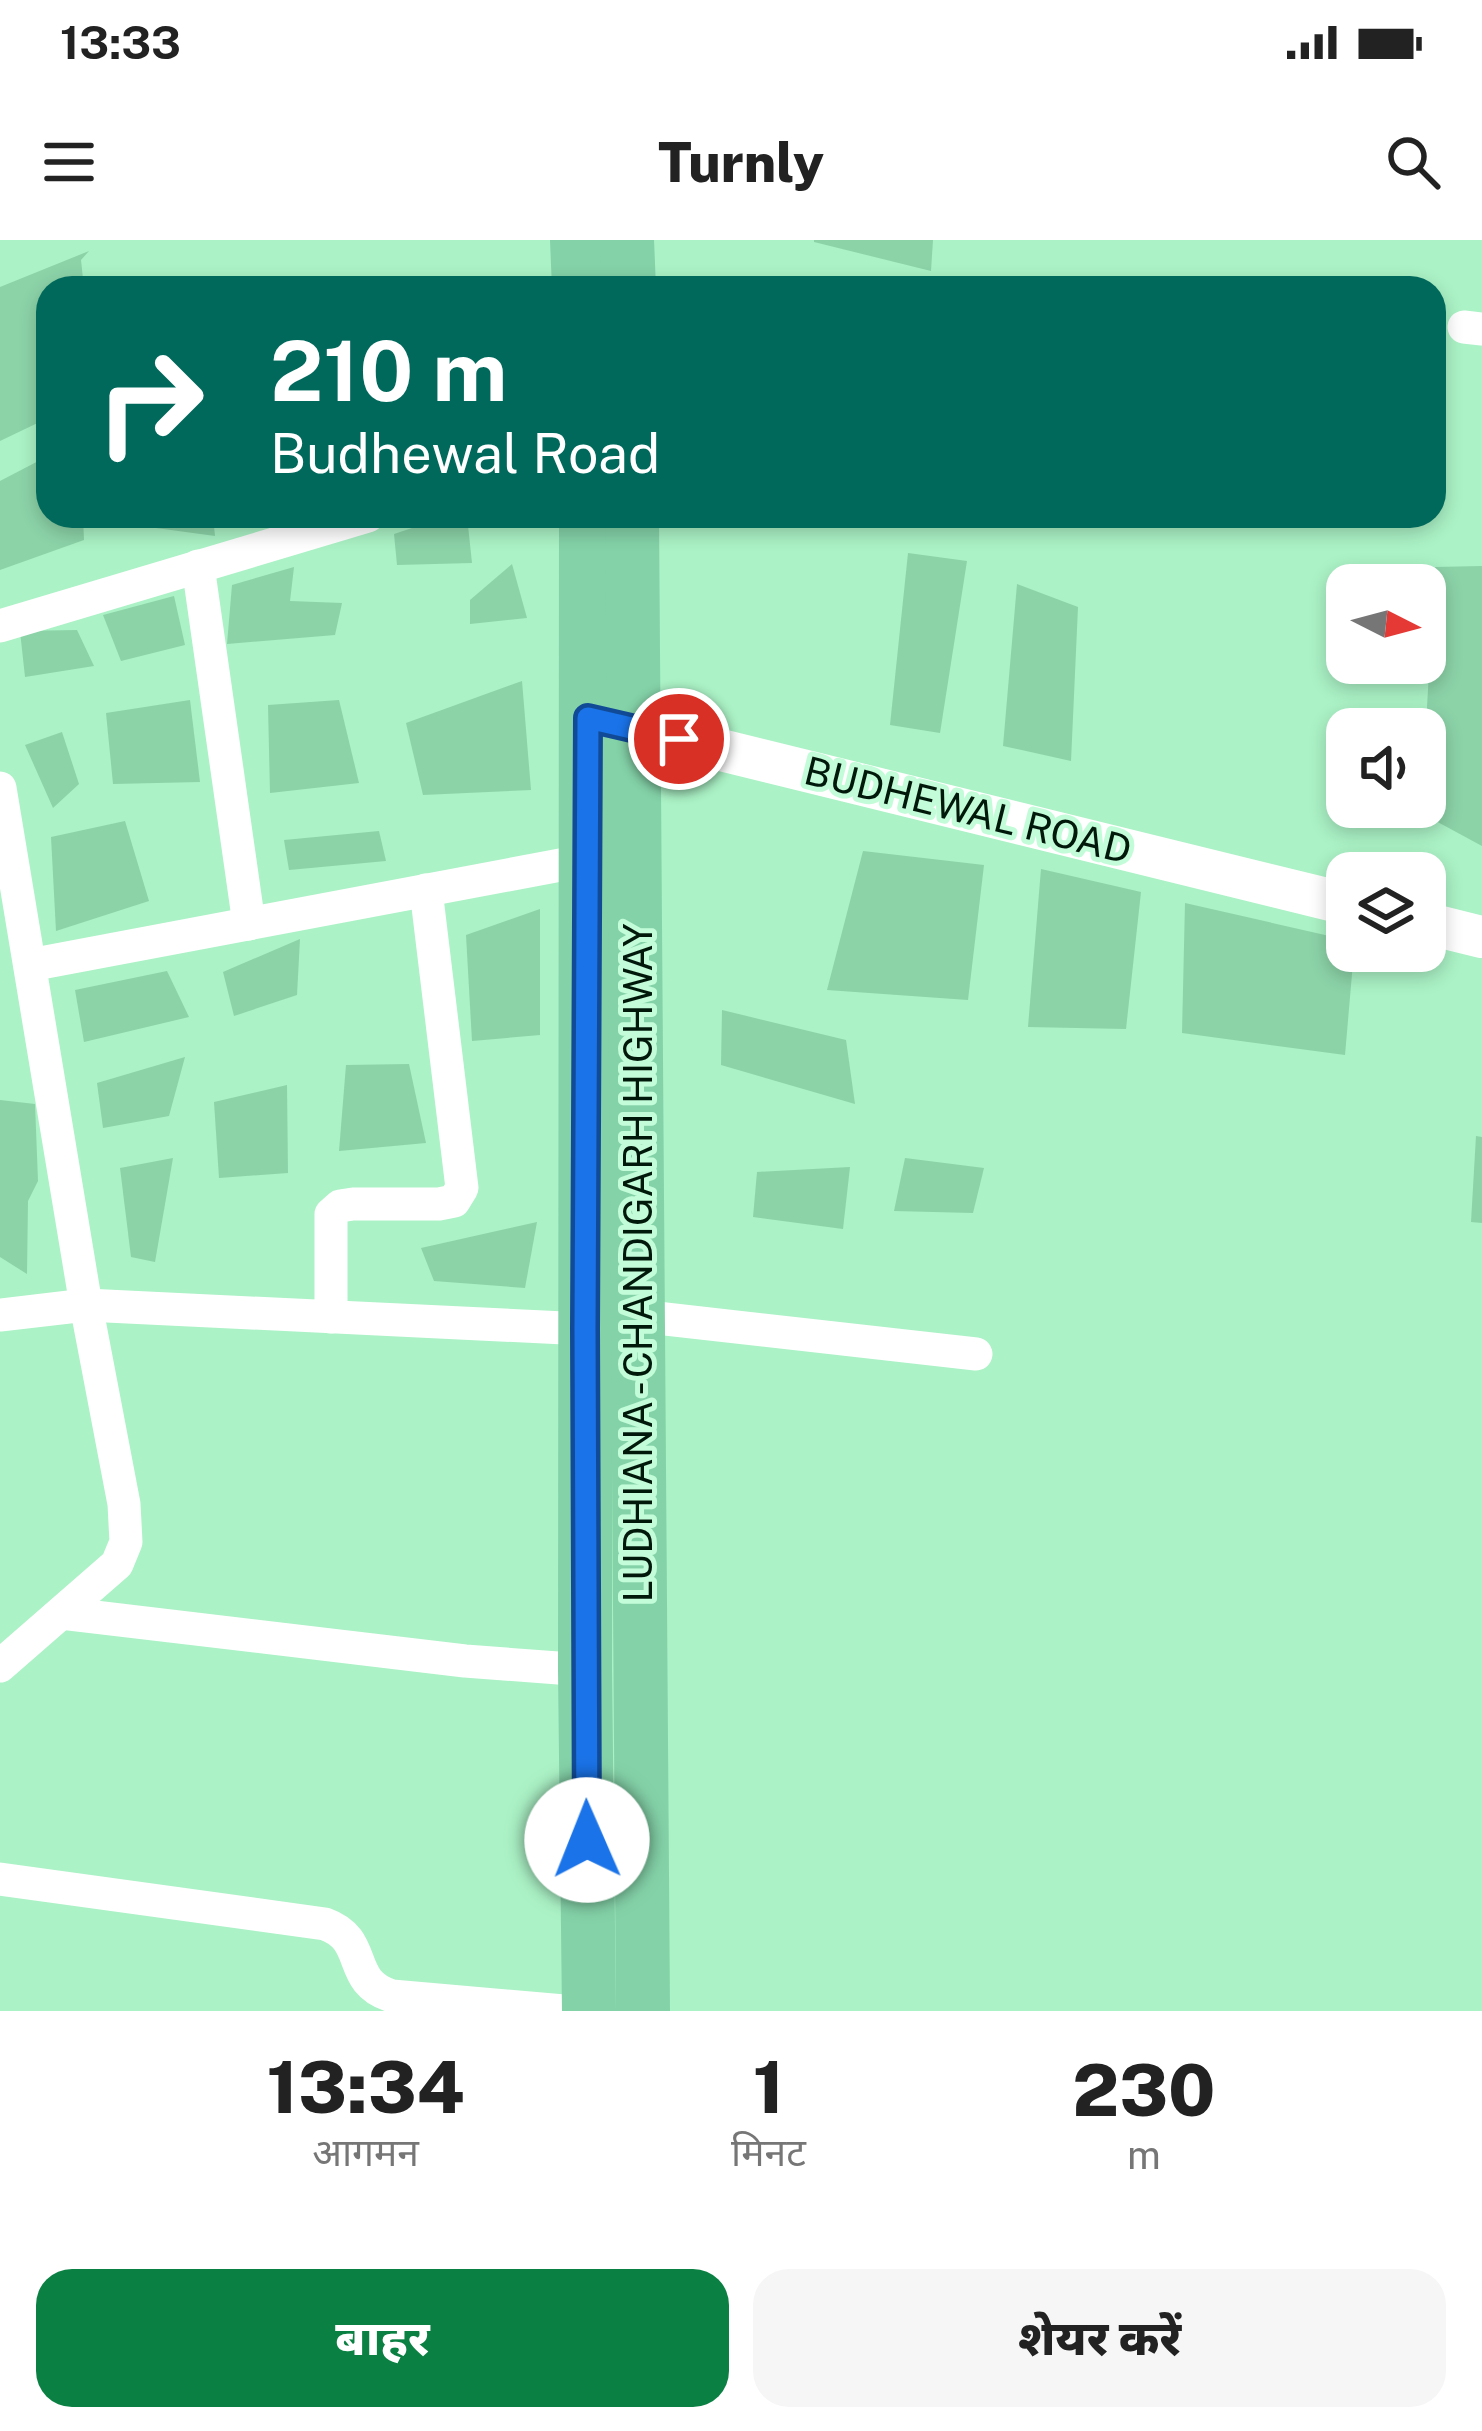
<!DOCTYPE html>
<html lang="hi">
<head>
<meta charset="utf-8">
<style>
	body { margin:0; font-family:"Public Sans","Noto Sans Devanagari",sans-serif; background:#f6f6f6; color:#222; height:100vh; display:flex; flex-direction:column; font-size:45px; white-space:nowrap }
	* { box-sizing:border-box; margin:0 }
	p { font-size:39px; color:#767676 }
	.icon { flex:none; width:66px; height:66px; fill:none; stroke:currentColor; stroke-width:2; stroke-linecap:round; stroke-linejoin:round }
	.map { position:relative; height:1771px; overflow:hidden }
	.sheet { display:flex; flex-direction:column; background:#fff; flex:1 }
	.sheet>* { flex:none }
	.hud { position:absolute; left:36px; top:36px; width:1410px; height:252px; border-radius:36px; box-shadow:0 6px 18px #0003; background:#00695c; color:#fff; overflow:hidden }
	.needle { width:78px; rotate:96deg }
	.buttons { position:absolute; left:1326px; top:324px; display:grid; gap:24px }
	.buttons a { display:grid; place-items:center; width:120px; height:120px; border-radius:24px; background:#fff; box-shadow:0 6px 18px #0003; font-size:60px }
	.pin { position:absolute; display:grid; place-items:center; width:102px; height:102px; color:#fff; margin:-51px; border:6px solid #fff; border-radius:50%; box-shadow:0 3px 12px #0007 }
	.me { position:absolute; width:132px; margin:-66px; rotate:359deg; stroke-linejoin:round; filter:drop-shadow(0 0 9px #0008) }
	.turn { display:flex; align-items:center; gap:42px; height:252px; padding:0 36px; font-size:54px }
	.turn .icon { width:156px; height:156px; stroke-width:2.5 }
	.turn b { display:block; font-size:84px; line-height:102px }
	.eta { display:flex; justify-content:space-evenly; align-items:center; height:204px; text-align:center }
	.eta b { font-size:72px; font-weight:800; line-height:84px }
	.cta { display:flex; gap:24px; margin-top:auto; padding:24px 36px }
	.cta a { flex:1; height:138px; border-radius:36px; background:#0b8043; color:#fff; font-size:48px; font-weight:800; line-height:138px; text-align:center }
	.cta a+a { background:#f6f6f6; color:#222 }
	.status { display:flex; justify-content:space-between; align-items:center; height:84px; padding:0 60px; background:#fff; direction:ltr }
	.status svg { height:33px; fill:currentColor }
	header { display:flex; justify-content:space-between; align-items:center; height:156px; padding:0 36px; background:#fff; font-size:54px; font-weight:800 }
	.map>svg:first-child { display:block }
	.building { fill:#8cd3a8 }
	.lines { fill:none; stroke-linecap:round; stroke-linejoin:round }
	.minor { stroke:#fff; stroke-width:33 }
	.tertiary { stroke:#fff; stroke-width:42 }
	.primary { stroke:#84d2a8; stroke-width:54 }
	.route-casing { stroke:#114b97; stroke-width:30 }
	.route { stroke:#1a73e8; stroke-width:21 }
	.labels { text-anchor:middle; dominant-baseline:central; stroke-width:10; stroke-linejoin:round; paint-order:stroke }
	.street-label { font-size:39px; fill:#00190a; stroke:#c3fcd8 }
</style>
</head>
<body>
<div class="status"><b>13:33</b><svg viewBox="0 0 49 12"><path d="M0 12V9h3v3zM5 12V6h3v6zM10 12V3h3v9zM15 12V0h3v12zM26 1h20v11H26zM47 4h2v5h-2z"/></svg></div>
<header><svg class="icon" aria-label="menu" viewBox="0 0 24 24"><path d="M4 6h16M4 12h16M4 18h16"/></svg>Turnly<svg class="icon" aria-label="search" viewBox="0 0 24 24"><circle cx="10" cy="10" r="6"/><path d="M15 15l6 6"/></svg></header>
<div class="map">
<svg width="1482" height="1771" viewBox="0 0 1482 1771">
	<rect width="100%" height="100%" fill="#abf2c6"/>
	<!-- building -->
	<g class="building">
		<path d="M 814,0 L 933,0 L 931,31 L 814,2 Z"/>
		<path d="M 89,11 L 81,20 L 84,48 L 48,48 L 48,178 L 0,201 L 0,47 Z"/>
		<path d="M 48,216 L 48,276 L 83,276 L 84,300 L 0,330 L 0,241 Z"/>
		<path d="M 154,276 L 213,276 L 215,296 L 156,288 Z"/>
		<path d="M 448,276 L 467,276 L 472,323 L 397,325 L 394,294 Z"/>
		<path d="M 908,313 L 967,321 L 940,493 L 890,485 Z"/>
		<path d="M 512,324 L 527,378 L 470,384 L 470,360 Z"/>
		<path d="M 1482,326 L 1482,606 L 1421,573 L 1421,567 L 1425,567 L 1425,502 L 1435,327 Z"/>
		<path d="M 294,327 L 290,361 L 342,363 L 335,395 L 227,404 L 232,345 Z"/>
		<path d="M 1017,344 L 1078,367 L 1071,521 L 1003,506 Z"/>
		<path d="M 174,356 L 185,405 L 121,421 L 103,375 Z"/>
		<path d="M 77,390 L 94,426 L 25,437 L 20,391 Z"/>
		<path d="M 522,441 L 531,550 L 423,555 L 406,483 Z"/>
		<path d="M 190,460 L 200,542 L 113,544 L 106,473 Z"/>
		<path d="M 339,460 L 359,543 L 270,553 L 268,465 Z"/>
		<path d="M 62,492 L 79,544 L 53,568 L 25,505 Z"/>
		<path d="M 125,581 L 149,661 L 56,691 L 51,597 Z"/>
		<path d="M 379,591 L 386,621 L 289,630 L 284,600 Z"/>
		<path d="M 863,611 L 984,625 L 968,760 L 827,750 Z"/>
		<path d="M 1041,629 L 1141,652 L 1126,789 L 1028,787 Z"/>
		<path d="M 1185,663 L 1347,700 L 1347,711 L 1354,711 L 1345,815 L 1182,793 Z"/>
		<path d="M 540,669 L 540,795 L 472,801 L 466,695 Z"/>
		<path d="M 300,699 L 297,755 L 234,776 L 223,732 Z"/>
		<path d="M 167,731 L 189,777 L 84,802 L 75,750 Z"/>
		<path d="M 722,770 L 846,800 L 855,864 L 721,825 Z"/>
		<path d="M 185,817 L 169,876 L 103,888 L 97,843 Z"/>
		<path d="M 409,824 L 426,903 L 339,911 L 346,825 Z"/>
		<path d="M 287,845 L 288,933 L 219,938 L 214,862 Z"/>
		<path d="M 0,860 L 35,864 L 38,941 L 28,961 L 27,1034 L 0,1017 Z"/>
		<path d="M 1476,896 L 1482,897 L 1482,983 L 1471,982 Z"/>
		<path d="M 173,918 L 155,1022 L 131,1017 L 120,928 Z"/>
		<path d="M 905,918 L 984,928 L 973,973 L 894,971 Z"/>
		<path d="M 850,927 L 843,989 L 753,977 L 757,932 Z"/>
		<path d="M 537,982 L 525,1048 L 434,1041 L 421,1008 Z"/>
	</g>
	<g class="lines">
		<!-- minor -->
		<g class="minor">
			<path d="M 1464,87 L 1482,89"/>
			<path d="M 198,326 L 249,684"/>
			<path d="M 0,386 L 368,276"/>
			<path d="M 0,548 L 86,1065 L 124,1264 L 126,1302 L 117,1324 L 0,1426"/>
			<path d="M 30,725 L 587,620"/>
			<path d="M 0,1075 L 86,1065 L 585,1089"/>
			<path d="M 639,1076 L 976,1114"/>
			<path d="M 331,1077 L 331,974 L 340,966 L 353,964 L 439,964 L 454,961 L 462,948 L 426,650"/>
			<path d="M 61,1373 L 465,1421 L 585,1430"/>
			<path d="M 0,1639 L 325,1684 C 370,1700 345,1742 392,1756 L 564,1771"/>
		</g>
		<!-- tertiary -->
		<g class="tertiary">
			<path d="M 607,482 L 1347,664"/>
			<path d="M 1425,683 L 1482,697"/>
		</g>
		<!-- primary -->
		<g class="primary">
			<path d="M 577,0 L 579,48"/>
			<path d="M 627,0 L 629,48"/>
			<path d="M 586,276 L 585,1430 L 589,1771"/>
			<path d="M 632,276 L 643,1771"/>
		</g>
	</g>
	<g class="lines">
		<defs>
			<path id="route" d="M 587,1600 L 585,1089 L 588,478 L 679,499"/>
		</defs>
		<!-- route casing -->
		<use href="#route" class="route-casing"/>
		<!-- route -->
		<use href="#route" class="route"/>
	</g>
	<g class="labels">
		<!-- street labels -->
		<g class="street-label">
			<text transform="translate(968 570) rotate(14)">BUDHEWAL ROAD</text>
			<text transform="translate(638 1023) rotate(-90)">LUDHIANA - CHANDIGARH HIGHWAY</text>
		</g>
	</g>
</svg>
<div class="buttons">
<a><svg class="needle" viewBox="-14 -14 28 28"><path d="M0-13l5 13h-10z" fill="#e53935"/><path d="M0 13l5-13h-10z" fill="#767676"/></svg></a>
<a><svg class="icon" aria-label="sound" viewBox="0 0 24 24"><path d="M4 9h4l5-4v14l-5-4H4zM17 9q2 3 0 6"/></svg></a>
<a><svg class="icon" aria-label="layers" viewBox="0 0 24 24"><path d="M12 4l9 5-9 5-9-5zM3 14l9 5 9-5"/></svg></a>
</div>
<div class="pin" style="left:679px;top:499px;background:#d93025"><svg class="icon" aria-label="arrive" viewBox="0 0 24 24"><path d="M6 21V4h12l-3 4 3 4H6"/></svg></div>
<svg class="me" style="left:587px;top:1600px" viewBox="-20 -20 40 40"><circle r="19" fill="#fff"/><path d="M0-13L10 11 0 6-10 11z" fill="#1a73e8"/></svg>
<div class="hud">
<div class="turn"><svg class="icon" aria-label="right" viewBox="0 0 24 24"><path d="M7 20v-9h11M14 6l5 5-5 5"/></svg><div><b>210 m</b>Budhewal Road</div></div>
</div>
</div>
<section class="sheet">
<div class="eta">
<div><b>13:34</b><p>आगमन</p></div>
<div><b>1</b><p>मिनट</p></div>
<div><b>230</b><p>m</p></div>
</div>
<div class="cta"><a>बाहर</a><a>शेयर करें</a></div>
</section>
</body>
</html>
